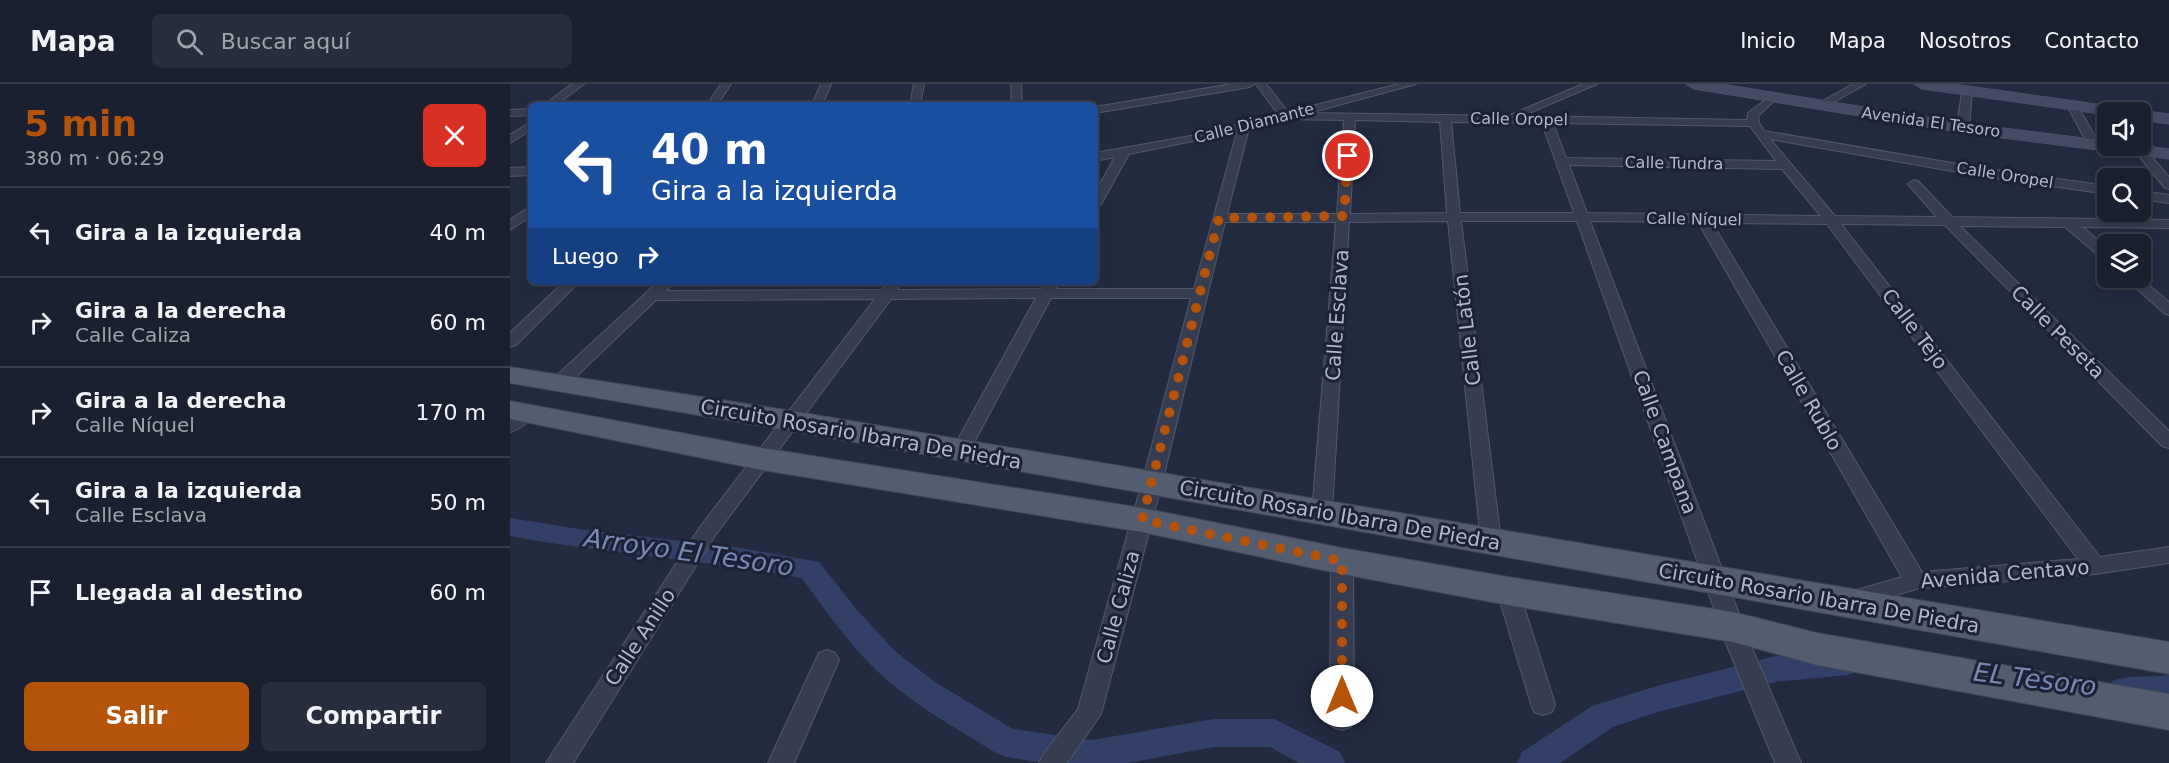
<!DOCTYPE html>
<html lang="es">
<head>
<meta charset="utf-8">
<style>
	body { margin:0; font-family:"DejaVu Sans",sans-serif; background:#272d3c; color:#f1f3f6; height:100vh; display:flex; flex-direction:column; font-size:22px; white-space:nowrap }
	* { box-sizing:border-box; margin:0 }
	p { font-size:20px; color:#9fa3ab }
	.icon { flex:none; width:33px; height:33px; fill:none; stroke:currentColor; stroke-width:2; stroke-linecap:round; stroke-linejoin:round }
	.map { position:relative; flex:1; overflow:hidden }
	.panel { display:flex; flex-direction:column; background:#1a2030; width:510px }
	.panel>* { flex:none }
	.hud { position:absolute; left:18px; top:18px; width:570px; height:183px; border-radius:9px; box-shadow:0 3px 9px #0003,0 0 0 2px #383e4c; background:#1a4fa0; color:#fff; overflow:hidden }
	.tools { position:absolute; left:1587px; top:18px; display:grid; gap:12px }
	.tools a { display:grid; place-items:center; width:54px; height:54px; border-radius:9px; background:#1a2030; box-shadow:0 3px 9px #0003,0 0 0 2px #383e4c; font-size:30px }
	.pin { position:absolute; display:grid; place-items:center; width:51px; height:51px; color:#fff; margin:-26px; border:3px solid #fff; border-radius:50%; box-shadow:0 2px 6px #0007 }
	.me { position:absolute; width:66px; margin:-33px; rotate:0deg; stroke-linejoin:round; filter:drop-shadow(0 0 4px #0008) }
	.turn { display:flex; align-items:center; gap:21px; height:126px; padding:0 24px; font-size:27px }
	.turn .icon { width:78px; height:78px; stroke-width:2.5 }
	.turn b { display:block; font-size:42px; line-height:51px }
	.then { display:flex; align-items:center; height:57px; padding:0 24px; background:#0003; gap:12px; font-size:22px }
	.round { display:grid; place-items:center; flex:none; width:63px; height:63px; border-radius:9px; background:#272d3c }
	.head { display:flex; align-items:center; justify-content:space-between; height:102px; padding:0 24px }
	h1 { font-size:36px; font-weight:700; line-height:45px; color:#b45309 }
	.cta { display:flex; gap:12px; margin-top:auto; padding:12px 24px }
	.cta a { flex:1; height:69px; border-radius:9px; background:#b45309; color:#fff; font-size:24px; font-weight:700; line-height:69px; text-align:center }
	.cta a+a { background:#272d3c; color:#f1f3f6 }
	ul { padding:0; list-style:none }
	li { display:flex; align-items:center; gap:18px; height:90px; padding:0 24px; border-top:2px solid #383e4c }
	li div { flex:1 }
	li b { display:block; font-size:22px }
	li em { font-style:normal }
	header { display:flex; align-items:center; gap:36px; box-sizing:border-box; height:84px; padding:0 30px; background:#1a2030; border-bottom:2px solid #383e4c }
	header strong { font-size:28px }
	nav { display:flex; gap:33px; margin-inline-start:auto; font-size:21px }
	.search { width:420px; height:54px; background:#272d3c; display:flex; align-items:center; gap:15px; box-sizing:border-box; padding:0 21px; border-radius:9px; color:#9fa3ab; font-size:22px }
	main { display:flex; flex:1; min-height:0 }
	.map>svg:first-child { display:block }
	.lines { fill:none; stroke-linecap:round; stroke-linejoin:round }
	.canal { fill:#324067; fill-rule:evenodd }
	.street-casing { stroke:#51586b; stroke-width:2 }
	.secondary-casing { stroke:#51586b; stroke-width:1 }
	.primary-casing { stroke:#3f4659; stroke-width:2 }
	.street { fill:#363d50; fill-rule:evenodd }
	.secondary { fill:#444b63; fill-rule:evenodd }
	.primary { fill:#545c70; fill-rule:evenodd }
	.route { stroke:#b45309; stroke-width:10; stroke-dasharray:0 18 }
	.labels { text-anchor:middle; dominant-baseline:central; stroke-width:6; stroke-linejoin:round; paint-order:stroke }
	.far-street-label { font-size:16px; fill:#b2b8cb; stroke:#1b2235 }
	.street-label { font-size:20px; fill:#b2b8cb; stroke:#1b2235 }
	.near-water-label { font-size:26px; font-style:italic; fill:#7788b5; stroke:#1b2235 }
</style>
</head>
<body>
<header>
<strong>Mapa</strong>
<div class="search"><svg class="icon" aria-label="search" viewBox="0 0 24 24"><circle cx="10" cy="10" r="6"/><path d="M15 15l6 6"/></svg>Buscar aquí</div>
<nav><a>Inicio</a><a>Mapa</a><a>Nosotros</a><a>Contacto</a></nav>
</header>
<main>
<section class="panel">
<div class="head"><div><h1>5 min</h1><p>380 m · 06:29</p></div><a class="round" style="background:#d93025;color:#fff"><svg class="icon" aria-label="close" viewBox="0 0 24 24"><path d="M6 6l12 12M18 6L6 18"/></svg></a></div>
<ul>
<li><svg class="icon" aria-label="left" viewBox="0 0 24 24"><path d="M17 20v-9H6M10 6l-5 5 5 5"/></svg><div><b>Gira a la izquierda</b></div><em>40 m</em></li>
<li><svg class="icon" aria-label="right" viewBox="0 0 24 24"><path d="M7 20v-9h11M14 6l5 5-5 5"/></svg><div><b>Gira a la derecha</b><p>Calle Caliza</p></div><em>60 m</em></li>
<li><svg class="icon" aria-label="right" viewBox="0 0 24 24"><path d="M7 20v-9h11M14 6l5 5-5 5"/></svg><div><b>Gira a la derecha</b><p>Calle Níquel</p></div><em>170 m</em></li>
<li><svg class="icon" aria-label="left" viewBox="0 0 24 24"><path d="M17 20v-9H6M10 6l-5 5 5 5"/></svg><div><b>Gira a la izquierda</b><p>Calle Esclava</p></div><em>50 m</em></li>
<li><svg class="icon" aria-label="arrive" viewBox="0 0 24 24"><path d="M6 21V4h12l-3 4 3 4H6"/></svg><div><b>Llegada al destino</b></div><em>60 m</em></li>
</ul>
<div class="cta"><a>Salir</a><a>Compartir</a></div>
</section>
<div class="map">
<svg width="1659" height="679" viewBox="0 0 1659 679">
	<rect width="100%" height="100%" fill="#222a40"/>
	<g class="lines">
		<!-- canal -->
		<g class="canal">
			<path d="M 0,434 L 75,446 L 225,463 L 309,478 L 348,527 L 385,567 L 425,598 L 503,645 L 582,656 L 704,635 L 764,635 L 830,668 L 835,679 L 789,679 L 760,663 L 704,663 L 618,679 L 536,679 L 497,673 L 486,669 C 445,643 399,619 364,584 C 337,557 314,525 292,494 C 195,476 97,470 0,452 Z"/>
			<path d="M 1337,567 L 1347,570 L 1352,579 L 1347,588 L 1337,591 L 1266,598 L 1147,628 L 1103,643 L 1050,679 L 1007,679 L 1012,668 L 1082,622 L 1147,602 L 1266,572 Z"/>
			<path d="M 1659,591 L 1659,617 C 1640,620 1621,622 1602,615 L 1598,606 L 1602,597 C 1620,590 1640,594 1659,591 Z"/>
		</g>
		<defs>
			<g id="street">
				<path d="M 62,0 L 74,0 L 46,21 L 34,21 Z"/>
				<path d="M 211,0 L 221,0 L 207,21 L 197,21 Z"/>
				<path d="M 311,0 L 321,0 L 312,21 L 302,21 Z"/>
				<path d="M 404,0 L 414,0 L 410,21 L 400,21 Z"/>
				<path d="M 501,0 L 511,0 L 512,21 L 502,21 Z"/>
				<path d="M 722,0 L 745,0 L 740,3 L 585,29 L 585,23 Z"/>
				<path d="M 746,0 L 756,0 L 778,28 L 889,0 L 906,0 L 799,29 L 998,32 L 1073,0 L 1087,0 L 1012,32 L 1237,36 L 1238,29 L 1262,11 L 1267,14 L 1248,32 L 1249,39 L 1254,47 L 1471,84 L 1598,102 L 1598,110 L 1471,92 L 1260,55 L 1325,132 L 1427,133 L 1398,100 L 1404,96 L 1408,97 L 1442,133 L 1659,136 L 1659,144 L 1572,143 L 1598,164 L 1598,176 L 1593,175 L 1555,143 L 1450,142 L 1659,347 L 1659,364 L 1652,362 L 1435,141 L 1331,140 L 1590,473 L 1659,463 L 1659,479 L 1585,490 L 1406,505 L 1341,525 L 1333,522 L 1330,516 L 1333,510 L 1392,493 L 1188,138 L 1080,137 L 1242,564 L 1291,679 L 1265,679 L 1218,564 L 1067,137 L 951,137 L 991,457 L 988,462 L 981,465 L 974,462 L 971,457 L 938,137 L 839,138 L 822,428 L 819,433 L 812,435 L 805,433 L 802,428 L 826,138 L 715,138 L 652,399 L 591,630 L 557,679 L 529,679 L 533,671 L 568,625 L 632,399 L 681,214 L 541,214 L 460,366 L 458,370 L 451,372 L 444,370 L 442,366 L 526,214 L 381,215 L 204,453 L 63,679 L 36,679 L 190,443 L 365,215 L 146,216 L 55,303 L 43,303 L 40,299 L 43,295 L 148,198 L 164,198 L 156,207 L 372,206 L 378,198 L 393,198 L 387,206 L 531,205 L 535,199 L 545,199 L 547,202 L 546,205 L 684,205 L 727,48 L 619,70 L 591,120 L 585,124 L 585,109 L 605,73 L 585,77 L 585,69 L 692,50 L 768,30 ZM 775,35 L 834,36 L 827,130 L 717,130 L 739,44 ZM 845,36 L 930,38 L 937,129 L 840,130 ZM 941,38 L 1032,39 L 1064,129 L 950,129 ZM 1043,39 L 1240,42 L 1266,77 L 1056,74 ZM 1059,81 L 1272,85 L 1311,132 L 1077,129 ZM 1202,139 L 1317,140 L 1568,475 L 1412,488 Z"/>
				<path d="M 1343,0 L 1356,0 L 1313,24 L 1309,25 L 1304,22 Z"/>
				<path d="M 1457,4 L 1462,7 L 1459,44 L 1453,47 L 1447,44 L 1452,7 Z"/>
				<path d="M 1563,20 L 1568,23 L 1590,61 L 1588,63 L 1584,64 L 1578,61 L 1558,23 Z"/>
				<path d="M 21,25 L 21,31 L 0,32 L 0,26 Z"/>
				<path d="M 21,38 L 21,46 L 0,59 L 0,51 Z"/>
				<path d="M 1631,63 L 1635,65 L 1659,93 L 1659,105 L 1655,104 L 1625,67 Z"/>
				<path d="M 21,83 L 21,91 L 0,92 L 0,84 Z"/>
				<path d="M 1630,107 L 1659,111 L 1659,119 L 1630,115 Z"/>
				<path d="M 21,122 L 21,132 L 0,146 L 0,136 Z"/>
				<path d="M 1615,194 L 1630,194 L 1659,218 L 1659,231 L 1654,229 Z"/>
				<path d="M 54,198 L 69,198 L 6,261 L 0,263 L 0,249 Z"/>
				<path d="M 18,322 L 24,324 L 27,328 C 21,337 10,345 0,348 L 0,333 Z"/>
				<path d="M 832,469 L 839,471 L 843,477 L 844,635 L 841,643 L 832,646 L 823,643 L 820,635 L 821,477 L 825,471 Z"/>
				<path d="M 998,498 L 1006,501 L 1009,507 L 1045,620 L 1042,628 L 1033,631 L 1024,628 L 1021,620 L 987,507 L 990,501 Z"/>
				<path d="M 317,566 L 325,569 L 329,576 L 284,679 L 258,679 L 309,569 Z"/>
			</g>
			<g id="secondary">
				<path d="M 1176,0 L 1212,0 L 1453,39 L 1598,57 L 1598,62 L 1630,61 L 1659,65 L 1659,75 L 1453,49 L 1184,5 Z"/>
				<path d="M 1404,0 L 1444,0 L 1608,23 L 1616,28 L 1598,28 L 1598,31 L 1412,5 Z"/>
				<path d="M 1630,26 L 1659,30 L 1659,40 L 1630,36 L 1630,28 L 1624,28 Z"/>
			</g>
			<g id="primary">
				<path d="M 0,283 L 282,327 L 1659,558 L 1659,590 L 282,347 L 0,299 Z"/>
				<path d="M 0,317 L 252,364 L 632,424 L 832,464 L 998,493 L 1223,528 L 1307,549 L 1659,610 L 1659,646 L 1307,581 L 1223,558 L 998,521 L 832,490 L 632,448 L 252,386 L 0,335 Z"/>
			</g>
		</defs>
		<!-- street casing -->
		<use href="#street" class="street-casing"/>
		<!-- secondary casing -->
		<use href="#secondary" class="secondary-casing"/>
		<!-- primary casing -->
		<use href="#primary" class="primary-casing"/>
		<!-- street -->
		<use href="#street" class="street"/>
		<!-- secondary -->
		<use href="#secondary" class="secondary"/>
		<!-- primary -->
		<use href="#primary" class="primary"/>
	</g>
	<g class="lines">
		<!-- route -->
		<path class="route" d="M 832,612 L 832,477 L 632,436 L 709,134 L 834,132 L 838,72"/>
	</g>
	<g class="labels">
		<!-- far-street labels -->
		<g class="far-street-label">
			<text transform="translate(1009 35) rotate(1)">Calle Oropel</text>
			<text transform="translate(1421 38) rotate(8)">Avenida El Tesoro</text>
			<text transform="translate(744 39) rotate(-14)">Calle Diamante</text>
			<text transform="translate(1164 79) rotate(1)">Calle Tundra</text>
			<text transform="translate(1495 91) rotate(9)">Calle Oropel</text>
			<text transform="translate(1184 135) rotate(1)">Calle Níquel</text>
		</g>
		<!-- street labels -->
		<g class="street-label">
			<text transform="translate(827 231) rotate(-86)">Calle Esclava</text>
			<text transform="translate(1405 245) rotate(53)">Calle Tejo</text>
			<text transform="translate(957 246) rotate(-97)">Calle Latón</text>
			<text transform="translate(1548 248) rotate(45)">Calle Peseta</text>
			<text transform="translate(1299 316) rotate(60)">Calle Rublo</text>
			<text transform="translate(351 350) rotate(10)">Circuito Rosario Ibarra De Piedra</text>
			<text transform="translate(1155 358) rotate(70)">Calle Campana</text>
			<text transform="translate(830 431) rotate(10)">Circuito Rosario Ibarra De Piedra</text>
			<text transform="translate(1495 490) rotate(-5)">Avenida Centavo</text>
			<text transform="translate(1309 514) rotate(10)">Circuito Rosario Ibarra De Piedra</text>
			<text transform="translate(608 523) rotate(-75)">Calle Caliza</text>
			<text transform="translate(130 553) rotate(-57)">Calle Anillo</text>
		</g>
		<!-- near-water labels -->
		<g class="near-water-label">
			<text transform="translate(179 468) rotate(8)">Arroyo El Tesoro</text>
			<text transform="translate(1525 595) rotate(7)">EL Tesoro</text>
		</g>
	</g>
</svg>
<div class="tools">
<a><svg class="icon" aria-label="sound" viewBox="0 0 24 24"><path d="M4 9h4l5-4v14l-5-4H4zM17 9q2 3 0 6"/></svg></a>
<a><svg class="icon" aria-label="search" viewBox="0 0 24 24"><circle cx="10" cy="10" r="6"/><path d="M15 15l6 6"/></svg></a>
<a><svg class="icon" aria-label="layers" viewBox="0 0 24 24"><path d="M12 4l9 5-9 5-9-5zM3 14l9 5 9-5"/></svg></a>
</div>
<div class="pin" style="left:838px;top:72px;background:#d93025"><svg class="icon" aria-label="arrive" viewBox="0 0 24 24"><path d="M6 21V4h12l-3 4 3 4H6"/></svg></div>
<svg class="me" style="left:832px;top:612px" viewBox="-20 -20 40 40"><circle r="19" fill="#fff"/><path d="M0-13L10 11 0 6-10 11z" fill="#b45309"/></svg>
<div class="hud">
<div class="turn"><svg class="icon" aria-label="left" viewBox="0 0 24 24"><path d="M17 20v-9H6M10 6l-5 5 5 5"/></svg><div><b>40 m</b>Gira a la izquierda</div></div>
<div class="then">Luego<svg class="icon" aria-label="right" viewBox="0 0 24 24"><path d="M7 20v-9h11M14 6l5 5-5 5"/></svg></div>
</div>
</div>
</main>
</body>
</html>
